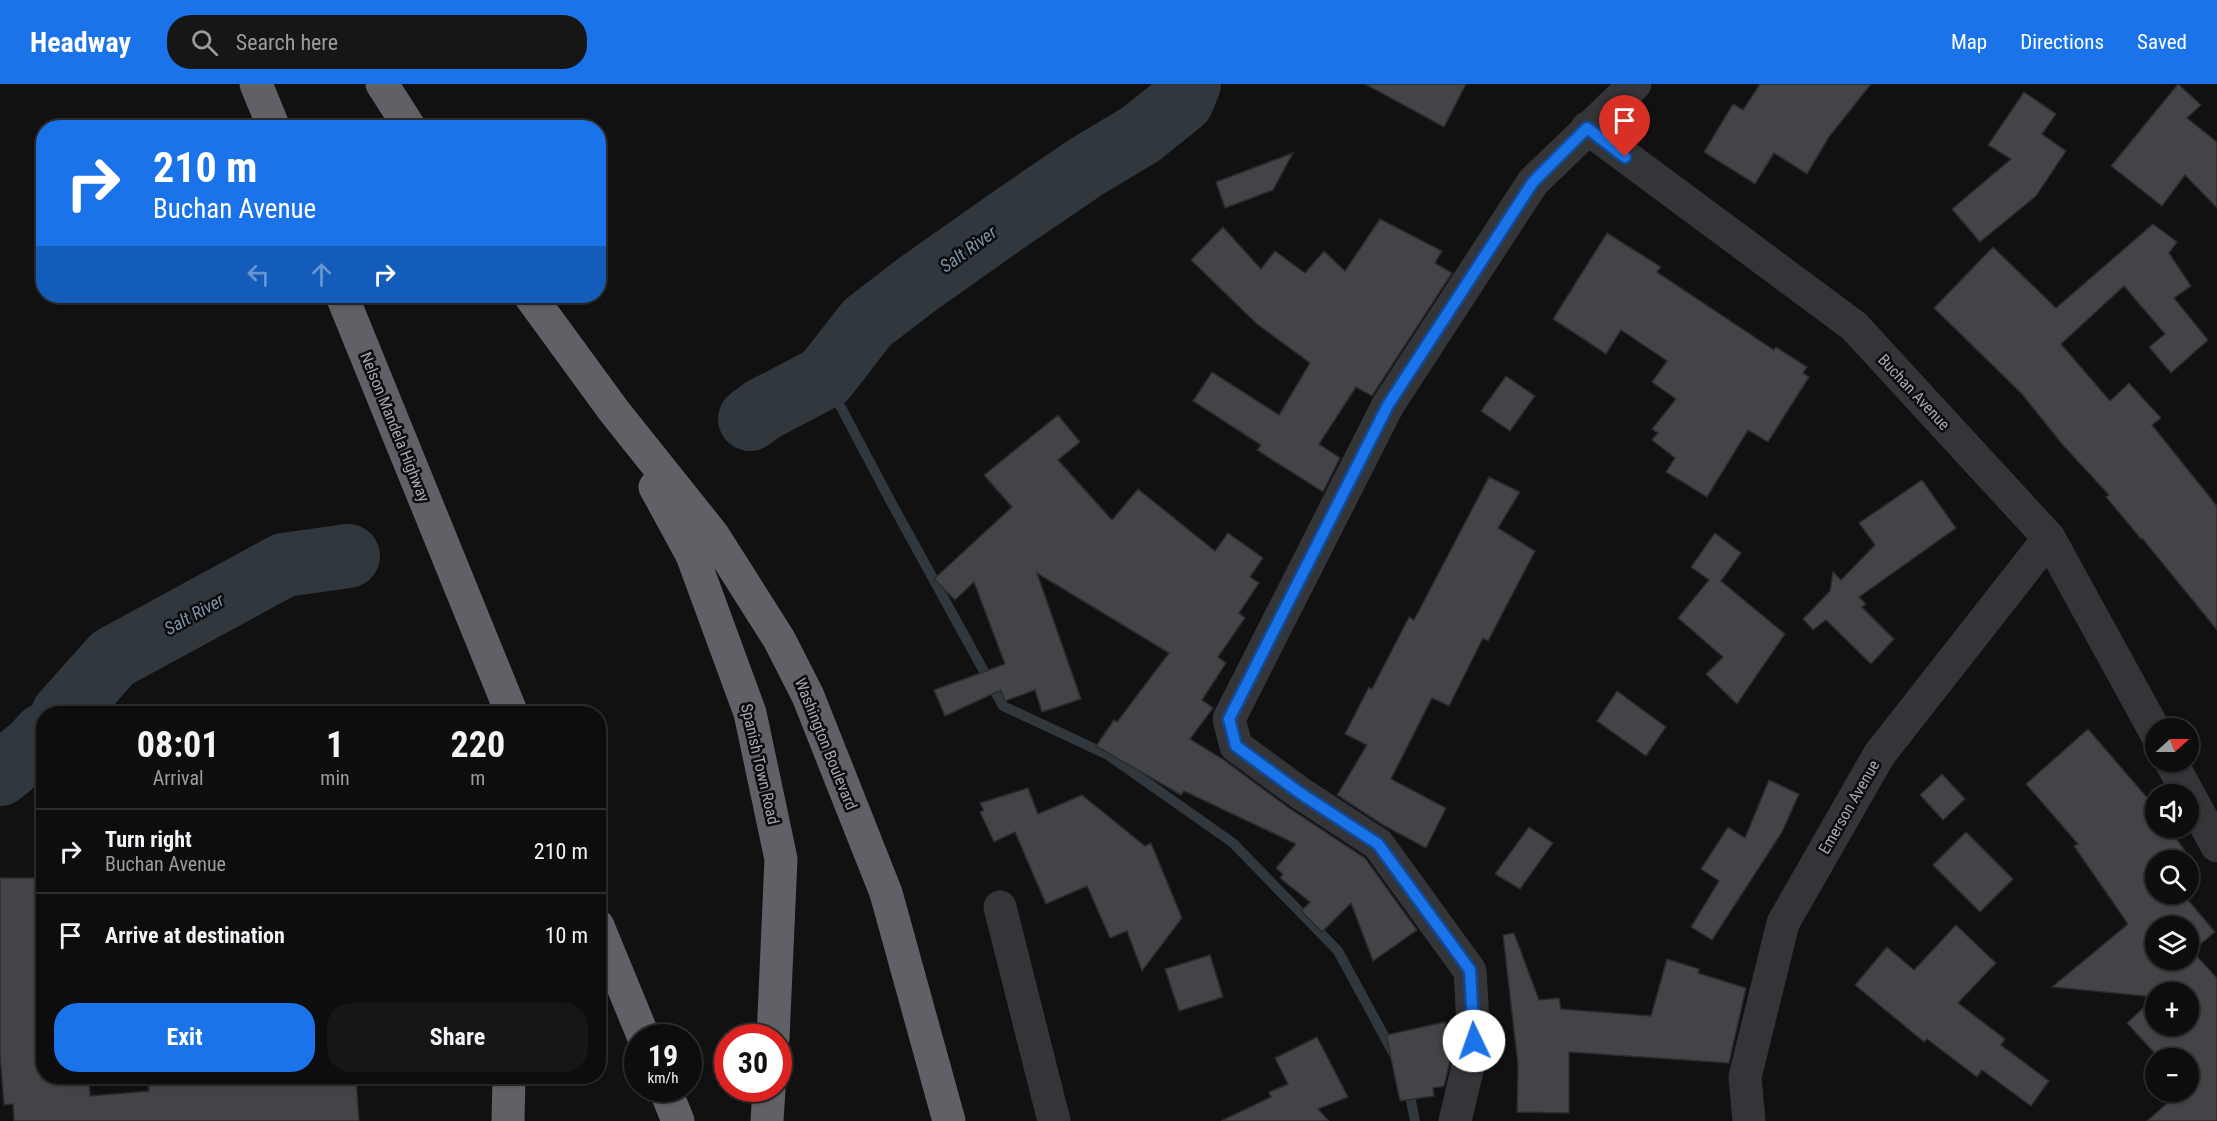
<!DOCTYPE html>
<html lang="en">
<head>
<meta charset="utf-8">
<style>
	body { margin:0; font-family:"Roboto Condensed",sans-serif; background:#161617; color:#f1f3f6; height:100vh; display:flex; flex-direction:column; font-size:22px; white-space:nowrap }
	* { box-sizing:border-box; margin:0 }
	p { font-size:20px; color:#9a9c9e }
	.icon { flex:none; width:33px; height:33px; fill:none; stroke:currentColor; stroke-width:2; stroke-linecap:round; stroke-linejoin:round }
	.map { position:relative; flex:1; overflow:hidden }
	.details { position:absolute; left:36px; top:622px; width:570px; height:378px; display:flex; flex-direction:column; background:#0d0d0e; border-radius:24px; box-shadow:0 2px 4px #0004,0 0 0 2px #2d2d2e }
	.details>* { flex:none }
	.banner { position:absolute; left:36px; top:36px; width:570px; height:183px; border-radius:24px; box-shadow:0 2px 4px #0004,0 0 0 2px #2d2d2e; background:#1a73e8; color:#fff; overflow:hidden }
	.needle { width:39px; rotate:69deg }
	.fabs { position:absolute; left:2145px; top:634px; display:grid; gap:12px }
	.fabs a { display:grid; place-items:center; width:54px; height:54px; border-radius:50%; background:#0d0d0e; box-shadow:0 2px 4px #0004,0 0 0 2px #2d2d2e; font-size:30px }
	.speed { position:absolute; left:624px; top:940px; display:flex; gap:12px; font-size:30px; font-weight:700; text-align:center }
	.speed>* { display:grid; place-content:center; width:78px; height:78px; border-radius:50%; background:#0d0d0e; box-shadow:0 2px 4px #0004,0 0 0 2px #2d2d2e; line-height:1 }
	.speed small { font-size:15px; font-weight:400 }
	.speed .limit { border:9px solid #d22; background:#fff; color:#111 }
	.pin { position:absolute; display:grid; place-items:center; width:51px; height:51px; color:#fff; margin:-62px -26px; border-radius:50% 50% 50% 0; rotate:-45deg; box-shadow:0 0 6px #0007 }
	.pin .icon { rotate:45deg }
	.me { position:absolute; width:66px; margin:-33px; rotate:357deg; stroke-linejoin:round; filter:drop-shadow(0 0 4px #0008) }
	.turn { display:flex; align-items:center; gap:21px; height:126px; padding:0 18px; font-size:27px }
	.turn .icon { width:78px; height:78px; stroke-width:2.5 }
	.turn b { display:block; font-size:42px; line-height:51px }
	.lanes { display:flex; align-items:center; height:57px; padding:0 18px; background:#0003; justify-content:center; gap:30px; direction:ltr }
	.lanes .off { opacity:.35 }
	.eta { display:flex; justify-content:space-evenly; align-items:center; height:102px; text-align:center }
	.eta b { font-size:36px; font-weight:700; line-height:42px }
	.button { display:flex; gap:12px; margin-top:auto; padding:12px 18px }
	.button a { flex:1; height:69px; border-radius:24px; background:#1a73e8; color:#fff; font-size:24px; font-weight:700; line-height:69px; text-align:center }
	.button a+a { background:#161617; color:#f1f3f6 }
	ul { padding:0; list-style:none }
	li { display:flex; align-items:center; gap:18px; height:84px; padding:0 18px; border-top:2px solid #2d2d2e }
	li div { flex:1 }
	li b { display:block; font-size:22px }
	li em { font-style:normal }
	header { display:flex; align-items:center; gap:36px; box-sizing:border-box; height:84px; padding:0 30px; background:#1a73e8; color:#fff }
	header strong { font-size:28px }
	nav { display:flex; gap:33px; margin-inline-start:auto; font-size:21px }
	.search { width:420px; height:54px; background:#161617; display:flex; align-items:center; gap:15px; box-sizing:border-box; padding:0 21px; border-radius:24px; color:#9a9c9e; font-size:22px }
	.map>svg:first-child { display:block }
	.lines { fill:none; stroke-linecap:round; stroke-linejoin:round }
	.stream { stroke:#30373d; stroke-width:10 }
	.river { stroke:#30373d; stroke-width:64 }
	.building { fill:#434447; stroke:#2b2b2e; stroke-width:1.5; fill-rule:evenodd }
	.street { stroke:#343539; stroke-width:33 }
	.highway { stroke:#5f6167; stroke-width:33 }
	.route-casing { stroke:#114b97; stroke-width:15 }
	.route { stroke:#1a73e8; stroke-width:10 }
	.labels { text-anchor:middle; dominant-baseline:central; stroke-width:5; stroke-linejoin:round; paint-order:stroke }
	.street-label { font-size:16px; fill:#a4a8b1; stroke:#0c0c0d }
	.water-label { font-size:18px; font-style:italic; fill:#7e94aa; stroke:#0c0c0d }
</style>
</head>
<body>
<header>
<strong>Headway</strong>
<div class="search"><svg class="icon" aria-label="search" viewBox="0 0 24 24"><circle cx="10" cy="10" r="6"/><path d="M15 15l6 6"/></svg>Search here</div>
<nav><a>Map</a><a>Directions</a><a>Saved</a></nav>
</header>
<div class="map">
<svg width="2217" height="1037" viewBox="0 0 2217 1037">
	<rect width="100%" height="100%" fill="#111112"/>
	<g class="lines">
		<!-- stream -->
		<g class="stream">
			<path d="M 825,293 L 891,418 L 1003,622 L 1108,671 L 1233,759 L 1338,867 L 1395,972"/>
			<path d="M 1408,1002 L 1415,1037"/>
		</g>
		<!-- river -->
		<g class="river">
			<path d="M 750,335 L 762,326 L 825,293 L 867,239 L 915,202 L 1004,139 L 1086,83 L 1141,50 L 1182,17 L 1189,0"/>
			<path d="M 63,630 L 113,574 L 284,481 L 348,472"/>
			<path d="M 0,690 L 33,663 L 44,651"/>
		</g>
	</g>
	<!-- building -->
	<g class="building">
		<path d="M 1365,0 L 1466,0 L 1444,43 Z"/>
		<path d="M 1760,0 L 1871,0 L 1829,53 L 1807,90 L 1774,69 L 1755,100 L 1704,68 L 1733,20 L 1743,26 Z"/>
		<path d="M 2178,0 L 2201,21 L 2187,34 L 2217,58 L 2217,124 L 2185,91 L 2162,122 L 2111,82 Z"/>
		<path d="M 2024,8 L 2056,30 L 2042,50 L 2066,67 L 2036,112 L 1980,158 L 1952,125 L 2011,75 L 1988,61 Z"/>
		<path d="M 1293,69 L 1273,106 L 1225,124 L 1216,98 Z"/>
		<path d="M 1380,135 L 1442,167 L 1435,179 L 1452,189 L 1372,312 L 1356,303 L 1319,360 L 1340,374 L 1323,408 L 1257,366 L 1261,361 L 1193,317 L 1212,288 L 1279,331 L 1310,279 L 1257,240 L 1191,176 L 1223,143 L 1261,185 L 1275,167 L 1305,189 L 1324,167 L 1345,187 Z"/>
		<path d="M 2153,140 L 2177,158 L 2169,169 L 2191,202 L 2174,214 L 2208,256 L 2171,289 L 2149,263 L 2165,250 L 2124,202 L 2061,260 L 2110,317 L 2129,299 L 2161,334 L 2152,341 L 2217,422 L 2217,546 L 2142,454 L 2141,455 L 2106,413 L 2109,411 L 2062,360 L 2022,310 L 1934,224 L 1993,163 L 2056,224 Z"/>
		<path d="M 1607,149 L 1661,183 L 1657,188 L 1774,266 L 1776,263 L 1807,283 L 1803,289 L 1809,293 L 1768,358 L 1748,346 L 1707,413 L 1666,388 L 1675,374 L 1652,356 L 1658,349 L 1652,345 L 1676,315 L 1652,298 L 1667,277 L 1621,246 L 1606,270 L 1553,235 Z"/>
		<path d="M 1506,292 L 1535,312 L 1510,347 L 1481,327 Z"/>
		<path d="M 1058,331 L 1080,358 L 1058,376 L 1112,436 L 1138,405 L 1215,467 L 1228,449 L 1263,474 L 1250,493 L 1259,499 L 1239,529 L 1245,534 L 1218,573 L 1226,579 L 1202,616 L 1213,624 L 1190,655 L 1224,676 L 1289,724 L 1365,774 L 1417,846 L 1373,877 L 1351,819 L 1322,848 L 1301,827 L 1310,818 L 1280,794 L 1283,790 L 1276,784 L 1296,760 L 1184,707 L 1181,711 L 1096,662 L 1114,636 L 1117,638 L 1169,569 L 1037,489 L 1081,615 L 1042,628 L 1035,606 L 1005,617 L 1001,606 L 945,632 L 934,606 L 1005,580 L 974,498 L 955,516 L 934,495 L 1012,423 L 984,391 Z"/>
		<path d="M 1489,393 L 1520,408 L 1498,444 L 1535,467 L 1488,557 L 1483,554 L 1449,622 L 1432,614 L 1391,695 L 1446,724 L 1426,764 L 1383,741 L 1337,711 L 1367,661 L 1345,650 L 1369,603 L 1372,605 L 1409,533 L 1414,536 Z"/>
		<path d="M 1922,396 L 1956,444 L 1859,513 L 1866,520 L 1862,523 L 1894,555 L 1871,580 L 1826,536 L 1813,546 L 1803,535 L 1830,507 L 1833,488 L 1841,496 L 1875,461 L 1859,439 Z"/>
		<path d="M 1715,449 L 1741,469 L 1721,497 L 1785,550 L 1737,620 L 1706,590 L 1723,573 L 1678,534 L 1709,496 L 1691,483 Z"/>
		<path d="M 1617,607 L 1666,643 L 1646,672 L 1597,637 Z"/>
		<path d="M 2088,645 L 2156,724 L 2156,744 L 2169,744 L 2185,767 L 2171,777 L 2156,777 L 2156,810 L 2183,810 L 2215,848 L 2192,867 L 2217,894 L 2217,1037 L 2147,1037 L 2180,1008 L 2188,1008 L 2188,975 L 2160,975 L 2127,939 L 2155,913 L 2052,903 L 2128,840 L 2074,762 L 2078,760 L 2026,700 ZM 2156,843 L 2188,843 L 2188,876 L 2156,876 ZM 2156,909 L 2188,909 L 2188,942 L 2156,942 Z"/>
		<path d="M 1942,690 L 1965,715 L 1943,736 L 1920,711 Z"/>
		<path d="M 1769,696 L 1799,710 L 1782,748 L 1712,856 L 1691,843 L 1719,797 L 1701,785 L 1728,743 L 1745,754 Z"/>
		<path d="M 1028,704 L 1038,730 L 1082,711 L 1145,762 L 1151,759 L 1182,834 L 1142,887 L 1127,847 L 1110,854 L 1087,802 L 1046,820 L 1015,748 L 994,758 L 980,728 L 984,726 L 980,719 Z"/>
		<path d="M 1529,743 L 1553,759 L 1520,805 L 1495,790 Z"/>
		<path d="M 1966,748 L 2013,795 L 1980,828 L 1933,781 Z"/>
		<path d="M 0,794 L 44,794 L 44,993 L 89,993 L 90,1012 L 149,1007 L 147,993 L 356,993 L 359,1037 L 14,1037 L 13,1020 L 4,1021 L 0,970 Z"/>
		<path d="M 1956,841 L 1996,879 L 1958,919 L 2005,955 L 2001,961 L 2049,997 L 2031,1022 L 1982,986 L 1977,993 L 1927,955 L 1924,958 L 1855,901 L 1887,863 L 1914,886 Z"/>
		<path d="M 1514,849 L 1539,916 L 1559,914 L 1561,925 L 1651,932 L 1667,875 L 1699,885 L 1698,889 L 1746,904 L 1729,979 L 1569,968 L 1569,1029 L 1517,1028 L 1518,981 L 1503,851 Z"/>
		<path d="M 1210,871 L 1223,913 L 1179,927 L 1165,885 Z"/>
		<path d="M 1445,938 L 1452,969 L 1444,1002 L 1433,1004 L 1434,1012 L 1400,1017 L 1386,951 Z"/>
		<path d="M 1317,953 L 1348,1013 L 1318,1025 L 1329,1037 L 1221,1037 L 1271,1013 L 1269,1008 L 1288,1000 L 1275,974 Z"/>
	</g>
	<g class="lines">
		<!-- street -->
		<g class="street">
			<path d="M 1587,44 L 1854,242 L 2049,454 L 2156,649"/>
			<path d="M 2171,678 L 2217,762"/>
			<path d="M 1000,823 L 1054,1037"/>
			<path d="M 1455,1037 L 1474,957 L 1470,887 L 1378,760 L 1300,709 L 1236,662 L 1229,635 L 1388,321 L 1533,98 L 1635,0"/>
			<path d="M 1749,1037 L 1745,993 L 1783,839 L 1879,671 L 2049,454"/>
		</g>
		<!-- highway -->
		<g class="highway">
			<path d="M 256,0 L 274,44"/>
			<path d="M 382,0 L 410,44"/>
			<path d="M 342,212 L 512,630"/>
			<path d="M 530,212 L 614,327 L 713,451 L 779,555 L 808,612 L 886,809 L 949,1037"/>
			<path d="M 655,403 L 692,471 L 750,629 L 781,775 L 773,954"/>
			<path d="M 598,842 L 644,954"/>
			<path d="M 665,1005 L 678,1037"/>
			<path d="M 508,1037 L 509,993"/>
			<path d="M 767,1037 L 769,1005"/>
		</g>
	</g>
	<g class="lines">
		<defs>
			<path id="route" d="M 1474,957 L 1470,886 L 1378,760 L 1300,709 L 1236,662 L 1229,635 L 1388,321 L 1533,98 L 1587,44 L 1625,73"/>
		</defs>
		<!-- route casing -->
		<use href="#route" class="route-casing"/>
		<!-- route -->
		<use href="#route" class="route"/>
	</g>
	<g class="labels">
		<!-- street labels -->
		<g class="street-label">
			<text transform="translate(1914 308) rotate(47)">Buchan Avenue</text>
			<text transform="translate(395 343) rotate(68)">Nelson Mandela Highway</text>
			<text transform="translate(826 660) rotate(68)">Washington Boulevard</text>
			<text transform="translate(760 680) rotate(77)">Spanish Town Road</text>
			<text transform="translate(1849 723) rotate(-60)">Emerson Avenue</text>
		</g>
		<!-- water labels -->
		<g class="water-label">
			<text transform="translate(968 165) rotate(-36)">Salt River</text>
			<text transform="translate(194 530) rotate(-29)">Salt River</text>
		</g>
	</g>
</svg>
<div class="fabs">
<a><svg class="needle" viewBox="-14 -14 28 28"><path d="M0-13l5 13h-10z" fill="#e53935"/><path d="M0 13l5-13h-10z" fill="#9a9c9e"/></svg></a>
<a><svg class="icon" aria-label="sound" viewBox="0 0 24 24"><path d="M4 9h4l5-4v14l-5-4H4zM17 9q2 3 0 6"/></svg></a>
<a><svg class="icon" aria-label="search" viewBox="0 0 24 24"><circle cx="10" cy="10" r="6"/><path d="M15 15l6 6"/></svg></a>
<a><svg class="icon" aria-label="layers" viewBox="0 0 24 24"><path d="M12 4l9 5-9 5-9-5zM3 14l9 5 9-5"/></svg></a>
<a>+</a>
<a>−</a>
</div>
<div class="speed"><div>19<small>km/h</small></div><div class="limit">30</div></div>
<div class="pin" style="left:1625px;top:73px;background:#d93025"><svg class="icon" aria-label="arrive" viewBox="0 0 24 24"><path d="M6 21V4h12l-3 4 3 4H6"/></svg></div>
<svg class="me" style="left:1474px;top:957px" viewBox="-20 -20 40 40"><circle r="19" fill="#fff"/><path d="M0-13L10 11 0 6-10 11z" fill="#1a73e8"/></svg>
<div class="banner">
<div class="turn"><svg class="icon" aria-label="right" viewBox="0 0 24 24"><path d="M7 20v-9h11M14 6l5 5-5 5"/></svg><div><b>210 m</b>Buchan Avenue</div></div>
<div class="lanes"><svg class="icon off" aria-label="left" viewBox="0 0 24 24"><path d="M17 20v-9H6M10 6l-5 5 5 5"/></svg><svg class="icon off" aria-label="ahead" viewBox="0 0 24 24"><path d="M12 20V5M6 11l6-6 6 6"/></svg><svg class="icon" aria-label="right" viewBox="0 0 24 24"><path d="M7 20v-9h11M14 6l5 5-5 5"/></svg></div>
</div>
<section class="details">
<div class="eta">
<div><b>08:01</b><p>Arrival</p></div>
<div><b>1</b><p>min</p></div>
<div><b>220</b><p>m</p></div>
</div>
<ul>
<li><svg class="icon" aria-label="right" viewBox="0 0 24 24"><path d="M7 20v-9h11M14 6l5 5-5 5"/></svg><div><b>Turn right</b><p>Buchan Avenue</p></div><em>210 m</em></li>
<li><svg class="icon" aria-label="arrive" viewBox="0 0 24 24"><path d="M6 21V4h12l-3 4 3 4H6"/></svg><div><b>Arrive at destination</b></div><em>10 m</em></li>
</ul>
<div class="button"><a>Exit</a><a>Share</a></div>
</section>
</div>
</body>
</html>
